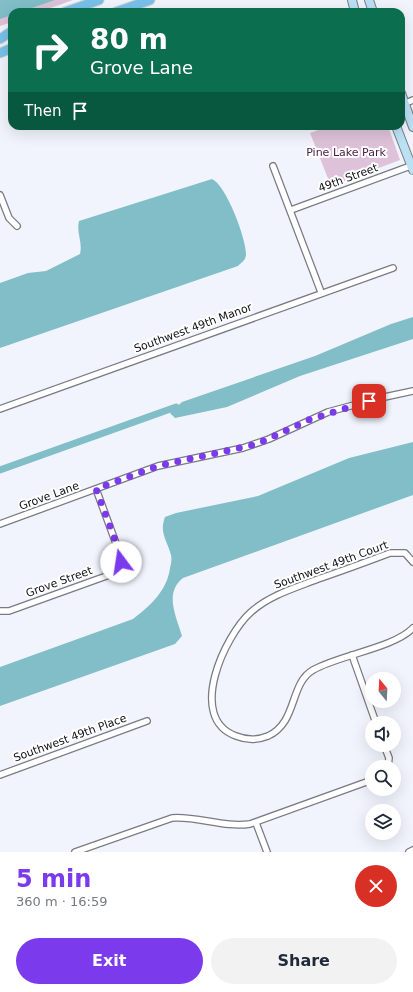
<!DOCTYPE html>
<html lang="en">
<head>
<meta charset="utf-8">
<style>
	body { margin:0; font-family:"DejaVu Sans",sans-serif; background:#f2f2f3; color:#1f2937; height:100vh; display:flex; flex-direction:column; font-size:15px; white-space:nowrap }
	* { box-sizing:border-box; margin:0 }
	p { font-size:13px; color:#747a83 }
	.icon { flex:none; width:22px; height:22px; fill:none; stroke:currentColor; stroke-width:2; stroke-linecap:round; stroke-linejoin:round }
	.map { position:relative; height:852px; overflow:hidden }
	.panel { display:flex; flex-direction:column; background:#fff; flex:1 }
	.panel>* { flex:none }
	.hud { position:absolute; left:8px; top:8px; width:397px; height:122px; border-radius:12px; box-shadow:0 4px 16px #0002; background:#0b6e4f; color:#fff; overflow:hidden }
	.needle { width:26px; rotate:342deg }
	.controls { position:absolute; left:365px; top:672px; display:grid; gap:8px }
	.controls a { display:grid; place-items:center; width:36px; height:36px; border-radius:50%; background:#fff; box-shadow:0 4px 16px #0002; font-size:20px }
	.pin { position:absolute; display:grid; place-items:center; width:34px; height:34px; color:#fff; margin:-17px; border-radius:8px; box-shadow:0 2px 6px #0006 }
	.me { position:absolute; width:44px; margin:-22px; rotate:346deg; stroke-linejoin:round; filter:drop-shadow(0 0 3px #0008) }
	.turn { display:flex; align-items:center; gap:14px; height:84px; padding:0 16px; font-size:18px }
	.turn .icon { width:52px; height:52px; stroke-width:2.5 }
	.turn b { display:block; font-size:28px; line-height:34px }
	.then { display:flex; align-items:center; height:38px; padding:0 16px; background:#0003; gap:8px; font-size:15px }
	.round { display:grid; place-items:center; flex:none; width:42px; height:42px; border-radius:21px; background:#f2f2f3 }
	.headline { display:flex; align-items:center; justify-content:space-between; height:68px; padding:0 16px }
	h1 { font-size:24px; font-weight:700; line-height:30px; color:#7c3aed }
	.action { display:flex; gap:8px; margin-top:auto; padding:8px 16px }
	.action a { flex:1; height:46px; border-radius:24px; background:#7c3aed; color:#fff; font-size:16px; font-weight:700; line-height:46px; text-align:center }
	.action a+a { background:#f2f2f3; color:#1f2937 }
	.map>svg:first-child { display:block }
	.green { fill:#dec2d9 }
	.water { fill:#82bec8 }
	.lines { fill:none; stroke-linecap:round; stroke-linejoin:round }
	.canal { stroke:#82bec8; stroke-width:7 }
	.minor-casing { stroke:#787b83; stroke-width:8 }
	.secondary-casing { stroke:#787b83; stroke-width:10 }
	.primary-casing { stroke:#d4d4d5; stroke-width:11 }
	.minor { stroke:#fff; stroke-width:5.5 }
	.secondary { stroke:#bce0f4; stroke-width:8 }
	.primary { stroke:#79c1e9; stroke-width:9 }
	.route { stroke:#7c3aed; stroke-width:7; stroke-dasharray:0 12.6 }
	.labels { text-anchor:middle; dominant-baseline:central; stroke-width:4; stroke-linejoin:round; paint-order:stroke }
	.park-label { font-size:11px; fill:#4a1b45; stroke:#fff }
	.street-label { font-size:11px; fill:#111215; stroke:#fff }
</style>
</head>
<body>
<div class="map">
<svg width="413" height="852" viewBox="0 0 413 852">
	<rect width="100%" height="100%" fill="#f1f4fd"/>
	<!-- green -->
	<g class="green">
		<path d="M 0,0 L 73,0 L 39,12 L 12,12 L 12,22 L 0,26 Z"/>
		<path d="M 330,126 L 388,126 L 400,160 L 331,186 L 310,133 Z"/>
	</g>
	<!-- water -->
	<g class="water">
		<path d="M 0,0 L 55,0 L 20,12 L 12,12 L 12,15 L 0,19 Z"/>
		<path d="M 212,179 C 226,185 246,238 246,254 C 246,260 242,262 238,266 L 0,348 L 0,283 L 28,273 L 46,271 L 80,254 C 83,242 76,233 79,221 Z"/>
		<path d="M 413,317 L 413,339 L 300,376 L 227,407 L 175,418 L 170,413 L 182,402 L 315,356 L 391,324 Z"/>
		<path d="M 413,442 L 413,495 L 183,578 C 164,593 176,616 182,636 L 175,644 L 0,706 L 0,667 L 133,619 C 150,606 167,591 170,568 C 171,564 172,559 171,555 C 167,540 159,533 165,517 L 176,513 L 258,496 L 349,458 Z"/>
	</g>
	<g class="lines">
		<!-- canal -->
		<path class="canal" d="M 0,470 L 176,407"/>
		<defs>
			<g id="minor">
				<path d="M 401,105 L 413,100"/>
				<path d="M 273,166 L 321,292"/>
				<path d="M 0,195 L 9,218 L 17,226"/>
				<path d="M 291,210 L 413,165"/>
				<path d="M 0,409 L 393,268"/>
				<path d="M 0,524 L 158,466 L 243,448 L 269,439 L 328,412 L 380,398 L 413,391"/>
				<path d="M 413,562 L 405,553 L 390,553 C 366,562 342,571 318,579 C 295,588 270,595 251,612 C 225,635 186,718 236,736 C 246,740 258,740 268,736 C 298,722 289,684 313,670 C 339,655 394,648 413,628"/>
				<path d="M 0,611 L 9,611 L 112,574 C 119,570 122,564 121,557 L 96,489"/>
				<path d="M 352,655 L 376,723"/>
				<path d="M 384,745 L 389,758 L 388,767"/>
				<path d="M 0,775 L 147,721"/>
				<path d="M 256,823 L 267,852"/>
				<path d="M 75,852 L 172,818 C 198,816 224,828 250,824 L 372,780"/>
				<path d="M 409,852 L 413,850"/>
			</g>
			<g id="secondary">
				<path d="M 352,0 L 355,12"/>
				<path d="M 369,0 L 373,12"/>
				<path d="M 401,93 L 413,127"/>
				<path d="M 396,126 L 413,170"/>
			</g>
			<g id="primary">
				<path d="M 65,12 L 99,0"/>
				<path d="M 116,12 L 150,0"/>
				<path d="M 0,39 L 12,31"/>
				<path d="M 0,53 L 12,48"/>
			</g>
		</defs>
		<!-- minor casing -->
		<use href="#minor" class="minor-casing"/>
		<!-- secondary casing -->
		<use href="#secondary" class="secondary-casing"/>
		<!-- primary casing -->
		<use href="#primary" class="primary-casing"/>
		<!-- minor -->
		<use href="#minor" class="minor"/>
		<!-- secondary -->
		<use href="#secondary" class="secondary"/>
		<!-- primary -->
		<use href="#primary" class="primary"/>
	</g>
	<g class="lines">
		<!-- route -->
		<path class="route" d="M 121,562 L 120,553 L 96,489 L 158,466 L 257,444 L 311,419 L 369,401"/>
	</g>
	<g class="labels">
		<!-- park labels -->
		<g class="park-label">
			<text x="346" y="152">Pine Lake Park</text>
		</g>
		<!-- street labels -->
		<g class="street-label">
			<text transform="translate(348 178) rotate(-20)">49th Street</text>
			<text transform="translate(193 328) rotate(-20)">Southwest 49th Manor</text>
			<text transform="translate(49 496) rotate(-20)">Grove Lane</text>
			<text transform="translate(331 565) rotate(-20)">Southwest 49th Court</text>
			<text transform="translate(59 582) rotate(-20)">Grove Street</text>
			<text transform="translate(70 738) rotate(-20)">Southwest 49th Place</text>
		</g>
	</g>
</svg>
<div class="controls">
<a><svg class="needle" viewBox="-14 -14 28 28"><path d="M0-13l5 13h-10z" fill="#e53935"/><path d="M0 13l5-13h-10z" fill="#747a83"/></svg></a>
<a><svg class="icon" aria-label="sound" viewBox="0 0 24 24"><path d="M4 9h4l5-4v14l-5-4H4zM17 9q2 3 0 6"/></svg></a>
<a><svg class="icon" aria-label="search" viewBox="0 0 24 24"><circle cx="10" cy="10" r="6"/><path d="M15 15l6 6"/></svg></a>
<a><svg class="icon" aria-label="layers" viewBox="0 0 24 24"><path d="M12 4l9 5-9 5-9-5zM3 14l9 5 9-5"/></svg></a>
</div>
<div class="pin" style="left:369px;top:401px;background:#d93025"><svg class="icon" aria-label="arrive" viewBox="0 0 24 24"><path d="M6 21V4h12l-3 4 3 4H6"/></svg></div>
<svg class="me" style="left:121px;top:562px" viewBox="-20 -20 40 40"><circle r="19" fill="#fff"/><path d="M0-13L10 11 0 6-10 11z" fill="#7c3aed"/></svg>
<div class="hud">
<div class="turn"><svg class="icon" aria-label="right" viewBox="0 0 24 24"><path d="M7 20v-9h11M14 6l5 5-5 5"/></svg><div><b>80 m</b>Grove Lane</div></div>
<div class="then">Then<svg class="icon" aria-label="arrive" viewBox="0 0 24 24"><path d="M6 21V4h12l-3 4 3 4H6"/></svg></div>
</div>
</div>
<section class="panel">
<div class="headline"><div><h1>5 min</h1><p>360 m · 16:59</p></div><a class="round" style="background:#d93025;color:#fff"><svg class="icon" aria-label="close" viewBox="0 0 24 24"><path d="M6 6l12 12M18 6L6 18"/></svg></a></div>
<div class="action"><a>Exit</a><a>Share</a></div>
</section>
</body>
</html>
